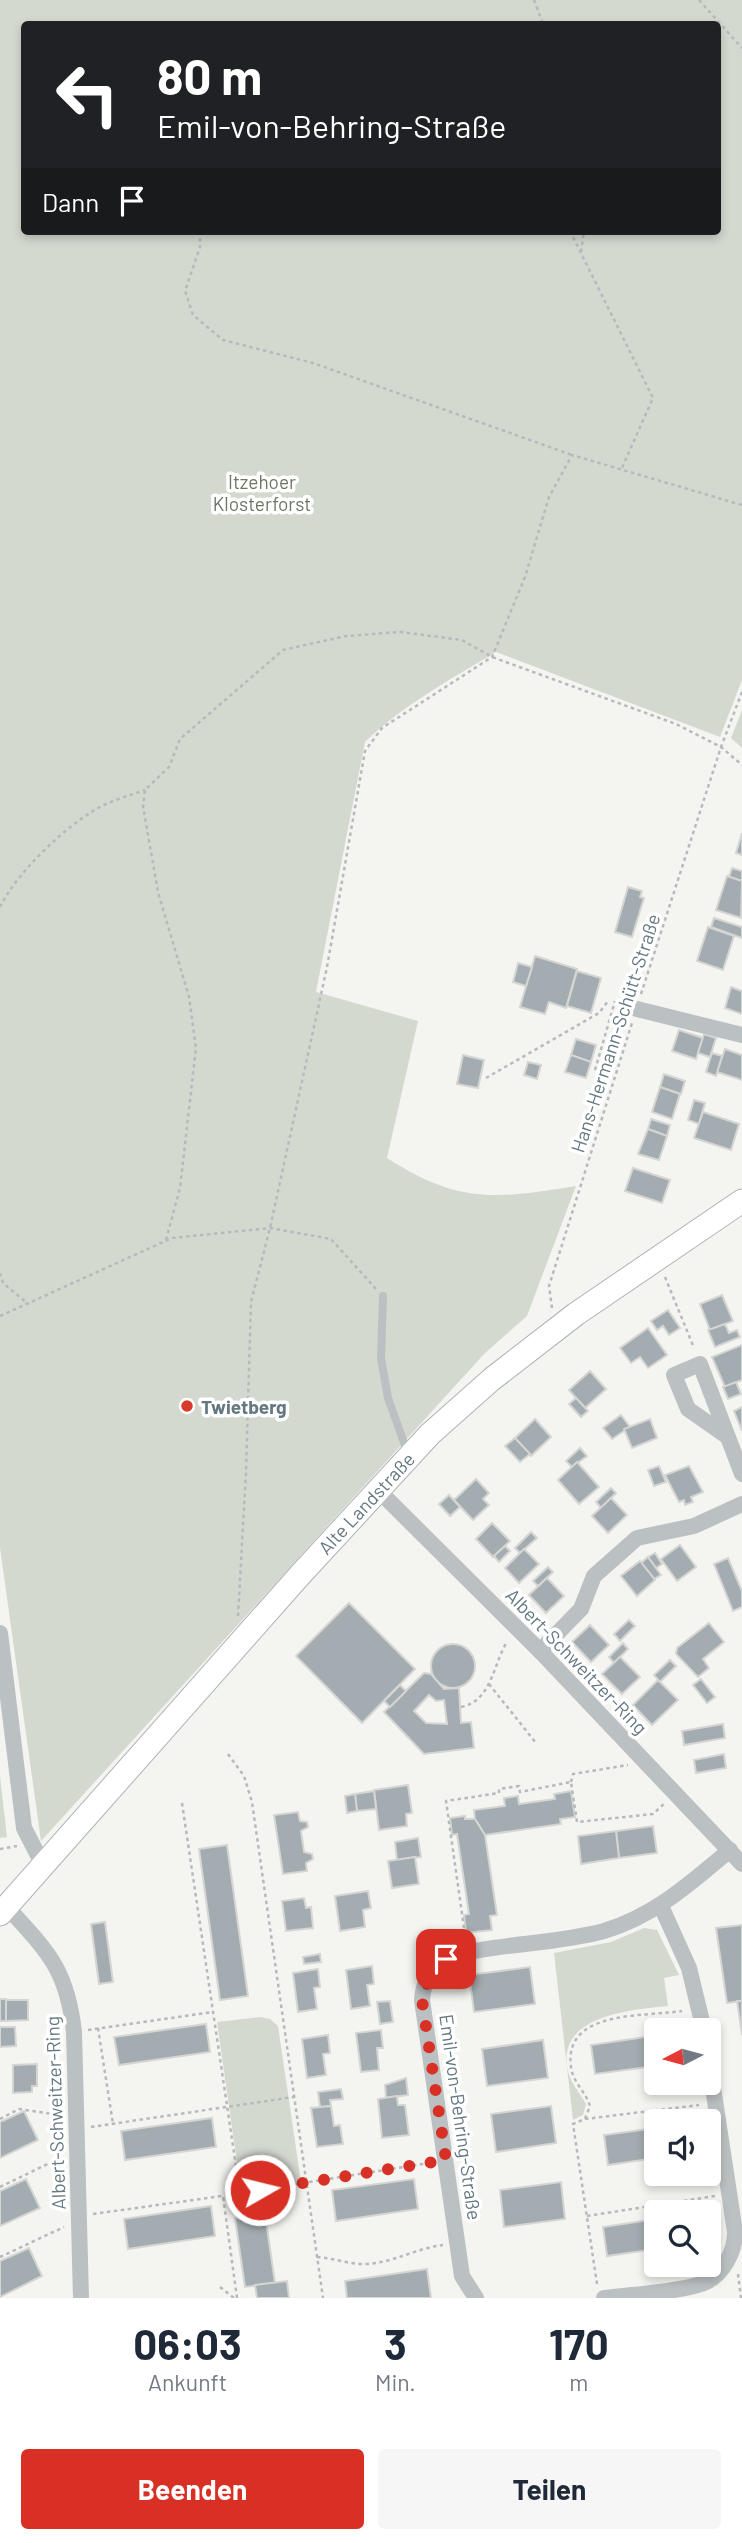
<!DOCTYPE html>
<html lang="de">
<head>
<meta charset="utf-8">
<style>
	body { margin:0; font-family:Barlow,sans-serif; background:#f6f6f7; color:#1f2937; height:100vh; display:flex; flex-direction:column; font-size:26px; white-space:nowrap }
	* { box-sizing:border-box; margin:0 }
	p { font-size:23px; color:#747a83 }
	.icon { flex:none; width:38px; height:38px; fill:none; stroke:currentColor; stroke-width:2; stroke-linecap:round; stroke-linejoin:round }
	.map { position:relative; height:2298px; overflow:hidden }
	.details { display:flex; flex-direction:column; background:#fff; flex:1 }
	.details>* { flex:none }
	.banner { position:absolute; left:21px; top:21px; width:700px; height:214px; border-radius:7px; box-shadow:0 4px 10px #0003; background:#202124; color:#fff; overflow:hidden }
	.needle { width:46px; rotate:264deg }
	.buttons { position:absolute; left:644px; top:2018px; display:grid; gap:14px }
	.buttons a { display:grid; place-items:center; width:77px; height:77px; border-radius:7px; background:#fff; box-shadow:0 4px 10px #0003; font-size:35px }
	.pin { position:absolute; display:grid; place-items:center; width:60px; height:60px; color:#fff; margin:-30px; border-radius:14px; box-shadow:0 4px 10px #0006 }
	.me { position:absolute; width:77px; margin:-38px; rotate:82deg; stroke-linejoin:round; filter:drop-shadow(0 0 5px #0008) }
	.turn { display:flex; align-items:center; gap:24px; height:147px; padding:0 21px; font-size:32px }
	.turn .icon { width:91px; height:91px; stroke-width:2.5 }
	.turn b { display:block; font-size:49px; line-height:60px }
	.then { display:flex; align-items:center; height:66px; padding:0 21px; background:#0003; gap:14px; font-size:26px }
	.eta { display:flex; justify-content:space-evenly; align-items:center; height:119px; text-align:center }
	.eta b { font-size:42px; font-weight:700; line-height:49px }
	.button { display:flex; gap:14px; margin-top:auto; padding:14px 21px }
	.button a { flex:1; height:80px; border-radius:7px; background:#d93025; color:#fff; font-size:28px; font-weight:700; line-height:80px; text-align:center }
	.button a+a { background:#f6f6f7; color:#1f2937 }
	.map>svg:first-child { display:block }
	.green { fill:#d4d9d0; fill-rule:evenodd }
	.building { fill:#a3acb0; stroke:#d5d5d3; stroke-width:2; fill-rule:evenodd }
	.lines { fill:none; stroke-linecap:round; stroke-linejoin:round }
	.secondary-casing { stroke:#adb4b7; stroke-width:25 }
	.path { stroke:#b7babc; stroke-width:2.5; stroke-dasharray:3.5 3.5; stroke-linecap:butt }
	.lane { stroke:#bbc0c2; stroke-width:8 }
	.street { stroke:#bbc0c2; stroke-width:16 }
	.secondary { stroke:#fff; stroke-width:23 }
	.route { stroke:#d93025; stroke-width:12; stroke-dasharray:0 21.6 }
	.poi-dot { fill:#d83b2c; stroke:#fff; stroke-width:2.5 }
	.labels { text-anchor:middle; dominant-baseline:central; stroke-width:7; stroke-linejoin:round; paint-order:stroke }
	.park-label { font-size:19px; fill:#6a7763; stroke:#fff }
	.street-label { font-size:19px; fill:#657880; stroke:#fff }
	.poi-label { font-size:19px; font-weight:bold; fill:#657880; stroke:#fff; text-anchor:start }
</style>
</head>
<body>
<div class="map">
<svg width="742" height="2298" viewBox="0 0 742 2298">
	<rect width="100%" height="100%" fill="#f4f4f0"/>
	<!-- green -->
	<g class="green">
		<path d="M 0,0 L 742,0 L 742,680 L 720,737 L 496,652 C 451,679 402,706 365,742 L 316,992 L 418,1021 L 387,1158 C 458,1204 496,1199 576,1186 L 527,1316 L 485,1353 L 41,1841 L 0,1548 ZM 24,24 L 718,24 L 718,231 L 24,231 Z"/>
		<path d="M 742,710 L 742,748 L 731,738 Z"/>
		<path d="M 0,1776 L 7,1837 L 0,1838 Z"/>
		<path d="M 644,1928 L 657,1930 L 679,1975 L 664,1978 L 668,2006 C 631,2010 555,2015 568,2071 C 571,2084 580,2093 586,2104 L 583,2115 L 573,2120 L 554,1953 L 611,1942 Z"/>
		<path d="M 260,2017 L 270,2019 L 278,2026 L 301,2182 L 241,2191 L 217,2022 Z"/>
	</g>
	<!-- building -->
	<g class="building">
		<path d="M 742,833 L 742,855 L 736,853 Z"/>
		<path d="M 732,868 L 742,871 L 742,881 L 729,877 Z"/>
		<path d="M 727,876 L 742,881 L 741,918 L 716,910 Z"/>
		<path d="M 628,887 L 642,891 L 640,897 L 644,898 L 632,937 L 615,932 Z"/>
		<path d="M 714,918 L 742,927 L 742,938 L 711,927 Z"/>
		<path d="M 708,927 L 734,936 L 723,970 L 697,961 Z"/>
		<path d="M 535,956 L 577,969 L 566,1008 L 549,1002 L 545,1014 L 520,1007 Z"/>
		<path d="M 518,963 L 532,967 L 526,986 L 513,982 Z"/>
		<path d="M 577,971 L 601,978 L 591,1013 L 567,1006 Z"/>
		<path d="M 731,987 L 742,991 L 742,1014 L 725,1008 Z"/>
		<path d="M 679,1030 L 703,1038 L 696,1059 L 672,1051 Z"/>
		<path d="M 704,1034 L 716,1038 L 710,1057 L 698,1053 Z"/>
		<path d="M 576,1039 L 596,1045 L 591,1062 L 571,1055 Z"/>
		<path d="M 725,1049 L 742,1055 L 742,1080 L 717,1072 Z"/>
		<path d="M 712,1053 L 722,1056 L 716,1076 L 706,1072 Z"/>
		<path d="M 463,1055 L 484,1060 L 478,1088 L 457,1084 Z"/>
		<path d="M 571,1055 L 591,1062 L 586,1078 L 565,1072 Z"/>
		<path d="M 528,1062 L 541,1065 L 537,1079 L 524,1075 Z"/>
		<path d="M 664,1074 L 685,1081 L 681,1094 L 660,1087 Z"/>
		<path d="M 660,1087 L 680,1094 L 672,1119 L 652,1112 Z"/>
		<path d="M 694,1100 L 705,1103 L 699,1124 L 688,1120 Z"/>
		<path d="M 703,1112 L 739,1124 L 731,1150 L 694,1138 Z"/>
		<path d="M 651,1119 L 670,1125 L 667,1136 L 648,1129 Z"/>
		<path d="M 648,1129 L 667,1136 L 659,1160 L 638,1154 Z"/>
		<path d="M 633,1168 L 670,1180 L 662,1203 L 625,1191 Z"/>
		<path d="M 722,1295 L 733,1321 L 710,1330 L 700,1304 Z"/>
		<path d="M 668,1310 L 680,1328 L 669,1335 L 663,1326 L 657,1330 L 651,1321 Z"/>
		<path d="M 725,1324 L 729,1333 L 737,1330 L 740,1337 L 715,1347 L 708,1330 Z"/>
		<path d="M 648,1328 L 667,1355 L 648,1368 L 640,1357 L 631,1363 L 620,1348 Z"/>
		<path d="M 742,1345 L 742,1380 L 725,1387 L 712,1357 Z"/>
		<path d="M 590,1371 L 606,1389 L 585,1408 L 569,1390 Z"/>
		<path d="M 736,1382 L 741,1394 L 728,1399 L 723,1387 Z"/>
		<path d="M 576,1398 L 588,1411 L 581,1417 L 569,1404 Z"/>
		<path d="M 742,1407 L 742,1431 L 734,1411 Z"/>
		<path d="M 621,1415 L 630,1427 L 612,1439 L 603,1428 Z"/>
		<path d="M 535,1419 L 551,1437 L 531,1456 L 515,1438 Z"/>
		<path d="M 650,1419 L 657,1438 L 632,1448 L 624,1429 Z"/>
		<path d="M 515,1438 L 530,1454 L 520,1462 L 505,1446 Z"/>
		<path d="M 580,1448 L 587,1456 L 572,1467 L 566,1461 Z"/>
		<path d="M 577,1462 L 599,1487 L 579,1504 L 558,1480 Z"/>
		<path d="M 659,1466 L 666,1482 L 654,1486 L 648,1470 Z"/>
		<path d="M 689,1466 L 703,1492 L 691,1497 L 693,1502 L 685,1505 L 684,1500 L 679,1502 L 665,1475 Z"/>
		<path d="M 476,1479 L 489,1493 L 483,1499 L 489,1505 L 473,1520 L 454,1500 Z"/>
		<path d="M 611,1488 L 616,1493 L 601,1508 L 596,1502 Z"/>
		<path d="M 449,1495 L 460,1507 L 450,1516 L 439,1504 Z"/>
		<path d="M 611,1498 L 627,1515 L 608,1533 L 592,1516 Z"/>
		<path d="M 492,1523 L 510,1541 L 493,1557 L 476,1539 Z"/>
		<path d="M 531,1532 L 537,1538 L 520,1553 L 515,1548 Z"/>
		<path d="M 680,1545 L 696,1567 L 677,1581 L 661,1559 Z"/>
		<path d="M 505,1546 L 510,1551 L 499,1562 L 494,1556 Z"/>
		<path d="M 524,1549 L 539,1564 L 519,1583 L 505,1568 Z"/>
		<path d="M 655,1553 L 662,1564 L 656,1568 L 648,1557 Z"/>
		<path d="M 648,1557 L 661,1575 L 654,1579 L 641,1563 Z"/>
		<path d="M 728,1558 L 742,1591 L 742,1607 L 733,1611 L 714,1564 Z"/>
		<path d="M 640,1561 L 655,1580 L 637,1596 L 621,1576 Z"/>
		<path d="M 548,1567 L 553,1572 L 538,1586 L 533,1581 Z"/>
		<path d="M 547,1578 L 564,1596 L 546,1613 L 529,1595 Z"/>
		<path d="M 349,1603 L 415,1669 L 362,1723 L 296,1656 Z"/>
		<path d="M 629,1620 L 635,1626 L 620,1641 L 614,1634 Z"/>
		<path d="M 709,1623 L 724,1642 L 703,1659 L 709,1668 L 698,1677 L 676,1654 L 677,1648 Z"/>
		<path d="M 590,1625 L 609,1645 L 591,1662 L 572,1642 Z"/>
		<path d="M 623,1643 L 628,1649 L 614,1663 L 609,1657 Z"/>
		<circle cx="453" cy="1666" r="22"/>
		<path d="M 620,1657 L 640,1677 L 622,1694 L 602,1674 Z"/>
		<path d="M 670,1660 L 676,1666 L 660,1682 L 654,1675 Z"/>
		<path d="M 424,1673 L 431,1674 L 444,1689 L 459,1688 L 461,1723 L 471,1722 L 474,1748 L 424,1754 L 384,1712 ZM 429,1695 L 436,1701 L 444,1700 L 447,1724 L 426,1723 L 414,1711 Z"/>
		<path d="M 701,1679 L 715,1697 L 707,1703 L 693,1685 Z"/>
		<path d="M 658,1680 L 678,1700 L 652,1725 L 633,1705 Z"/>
		<path d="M 400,1685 L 406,1691 L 390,1707 L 384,1701 Z"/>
		<path d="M 723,1724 L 725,1738 L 684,1745 L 682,1731 Z"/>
		<path d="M 724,1754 L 726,1768 L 696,1773 L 694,1760 Z"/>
		<path d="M 408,1785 L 412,1813 L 406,1814 L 407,1826 L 379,1830 L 374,1790 Z"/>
		<path d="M 374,1791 L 376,1809 L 357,1811 L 355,1794 Z"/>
		<path d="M 571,1791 L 575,1817 L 560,1819 L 561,1824 L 485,1835 L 475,1819 L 474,1810 L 505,1806 L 504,1798 L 518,1796 L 519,1804 L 555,1799 L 554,1794 Z"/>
		<path d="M 355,1794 L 357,1811 L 347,1813 L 345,1796 Z"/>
		<path d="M 298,1812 L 300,1821 L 307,1822 L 308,1827 L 301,1831 L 304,1852 L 312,1854 L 313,1859 L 306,1863 L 307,1871 L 283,1874 L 274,1815 Z"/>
		<path d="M 465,1816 L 465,1819 L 475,1819 L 485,1835 L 497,1915 L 490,1916 L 492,1930 L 466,1933 L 464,1915 L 469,1914 L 457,1834 L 452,1835 L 450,1818 Z"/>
		<path d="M 653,1826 L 657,1853 L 619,1858 L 616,1831 Z"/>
		<path d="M 616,1831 L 619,1858 L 581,1864 L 578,1836 Z"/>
		<path d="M 418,1838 L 421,1857 L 397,1860 L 395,1842 Z"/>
		<path d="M 227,1845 L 248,1996 L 220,2000 L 199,1849 Z"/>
		<path d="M 415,1857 L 419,1884 L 392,1888 L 388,1861 Z"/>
		<path d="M 368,1891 L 371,1908 L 363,1910 L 365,1927 L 340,1931 L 335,1896 Z"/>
		<path d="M 304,1898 L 306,1908 L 311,1907 L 313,1928 L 286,1931 L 282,1901 Z"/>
		<path d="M 105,1922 L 113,1982 L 99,1984 L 91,1924 Z"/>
		<path d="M 742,1925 L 742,2001 L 727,2003 L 716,1928 Z"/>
		<path d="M 320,1954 L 321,1962 L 304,1964 L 303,1957 Z"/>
		<path d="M 372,1966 L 374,1984 L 367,1985 L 370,2006 L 351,2009 L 346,1970 Z"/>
		<path d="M 530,1967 L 535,2004 L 474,2012 L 469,1975 Z"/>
		<path d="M 318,1969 L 320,1987 L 314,1988 L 317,2009 L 298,2012 L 293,1973 Z"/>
		<rect x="0" y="1999" width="6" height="22"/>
		<path d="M 6,2000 L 28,2000 L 28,2020 L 6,2021 Z"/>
		<path d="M 390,2001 L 393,2022 L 380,2024 L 377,2002 Z"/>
		<path d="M 737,2001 L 742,2001 L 742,2035 L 740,2021 Z"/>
		<path d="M 206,2024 L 210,2052 L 119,2065 L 114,2037 Z"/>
		<path d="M 0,2027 L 15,2027 L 16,2046 L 0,2047 Z"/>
		<path d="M 381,2030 L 383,2048 L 377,2048 L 379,2070 L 361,2072 L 356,2033 Z"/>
		<path d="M 328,2035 L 330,2053 L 323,2054 L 326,2075 L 307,2078 L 302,2039 Z"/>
		<path d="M 652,2036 L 656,2036 L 656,2066 L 595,2074 L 591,2045 Z"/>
		<path d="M 543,2040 L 548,2078 L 487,2086 L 482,2049 Z"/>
		<path d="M 37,2064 L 37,2086 L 32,2086 L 32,2092 L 13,2093 L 13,2065 Z"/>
		<path d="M 406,2078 L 408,2095 L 386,2098 L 385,2085 Z"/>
		<path d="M 341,2089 L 343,2099 L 330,2100 L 331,2106 L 320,2107 L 318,2092 Z"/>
		<path d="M 397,2096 L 398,2105 L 405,2105 L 409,2135 L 382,2138 L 378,2099 Z"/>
		<path d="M 331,2106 L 334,2126 L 340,2125 L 343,2144 L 317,2147 L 311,2108 Z"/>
		<path d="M 551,2106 L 556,2143 L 496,2152 L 491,2114 Z"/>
		<path d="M 24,2111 L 38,2140 L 0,2158 L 0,2122 Z"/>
		<path d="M 212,2118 L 216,2147 L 125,2160 L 121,2131 Z"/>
		<path d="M 656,2128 L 656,2158 L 608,2165 L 604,2135 Z"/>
		<path d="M 26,2179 L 40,2208 L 0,2226 L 0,2191 Z"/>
		<path d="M 414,2179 L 418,2209 L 336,2221 L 332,2190 Z"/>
		<path d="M 561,2182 L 565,2219 L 504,2227 L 500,2190 Z"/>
		<path d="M 211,2206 L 215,2236 L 128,2249 L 124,2219 Z"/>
		<path d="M 265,2214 L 275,2283 L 245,2287 L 235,2218 Z"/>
		<path d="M 656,2219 L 656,2249 L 607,2256 L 603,2227 Z"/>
		<path d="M 29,2248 L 42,2276 L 0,2297 L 0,2261 Z"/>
		<path d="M 427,2269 L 431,2298 L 347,2298 L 345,2281 Z"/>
		<path d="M 287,2281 L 289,2298 L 257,2298 L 255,2285 Z"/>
	</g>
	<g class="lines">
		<defs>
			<path id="secondary" d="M 0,1914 L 300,1575 L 430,1434 L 492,1379 L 576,1314 L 742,1201"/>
		</defs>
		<!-- secondary casing -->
		<use href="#secondary" class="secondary-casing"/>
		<!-- path -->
		<g class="path">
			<path d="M 534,0 L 543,24"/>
			<path d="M 699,0 L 742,48"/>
			<path d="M 200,231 L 200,247 L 185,291 L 193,315 L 223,340 L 313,363 L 572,455"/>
			<path d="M 570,231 L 653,398 L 621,470"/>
			<path d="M 581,252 L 584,231"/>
			<path d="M 0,907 C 16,873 70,821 104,805 C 116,799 131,795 145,790"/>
			<path d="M 641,994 L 721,747 L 742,692"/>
			<path d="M 595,1070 L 615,1001"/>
			<path d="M 486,1078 L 599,1013 L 609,1000"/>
			<path d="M 166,1240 L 180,1188 L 196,1048 L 189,997 L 158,892 L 143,806 L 145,790 L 169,767 L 180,739 L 283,650 L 346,636 L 401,632 L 462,640 L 492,657 L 676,724 L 721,747 L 742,765"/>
			<path d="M 0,1273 L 3,1283 L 27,1303"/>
			<path d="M 665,1277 L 694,1348"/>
			<path d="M 552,1308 L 549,1286 L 632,1023"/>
			<path d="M 0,1316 L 172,1238 L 270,1228 L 331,1239 L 376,1289"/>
			<path d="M 238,1616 L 246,1472 L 251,1302 L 270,1228 L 327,967 L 365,751 L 382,728 L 492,657 L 525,577 L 549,497 L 572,455 L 742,505"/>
			<path d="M 489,1684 L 536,1743"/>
			<path d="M 461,1707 C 492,1701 493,1664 507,1642"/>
			<path d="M 228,1754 L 244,1776 L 252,1802 L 323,2298"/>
			<path d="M 571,1782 L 573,1774 L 628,1765"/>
			<path d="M 182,1803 L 240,2193 L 223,2196 L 237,2298"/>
			<path d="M 0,1849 L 17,1846"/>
			<path d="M 465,1935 L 446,1801 L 499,1793 L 499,1789 L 519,1786 L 520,1792 L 571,1782 L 577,1822 L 653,1814 L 665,1803"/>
			<path d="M 98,2028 L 113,2124"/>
			<path d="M 88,2030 L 213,2012"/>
			<path d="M 0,2119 L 19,2109 L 60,2115"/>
			<path d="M 585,2119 L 699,2105"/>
			<path d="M 91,2127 L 294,2097"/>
			<path d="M 0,2187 L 62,2157"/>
			<path d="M 240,2193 L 429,2163"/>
			<path d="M 93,2214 L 222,2196"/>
			<path d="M 587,2216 L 715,2196"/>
			<path d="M 0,2257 L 64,2227"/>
			<path d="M 317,2257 C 334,2258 350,2265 367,2264 C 395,2262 417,2248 443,2245"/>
			<path d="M 738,2274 L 741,2298"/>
			<path d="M 597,2284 L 573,2124 L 585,2119 L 590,2106 C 586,2092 573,2083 571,2067 C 563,2009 646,2017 682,2011"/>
			<path d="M 220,2287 L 234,2298"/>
		</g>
		<!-- lane -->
		<path class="lane" d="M 383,1296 L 381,1358 L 388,1398 L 408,1454"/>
		<!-- street -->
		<g class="street">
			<path d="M 637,1009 L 742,1035"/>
			<path d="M 728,1437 L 688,1409 L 674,1375 L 700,1364 L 742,1474"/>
			<path d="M 378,1490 L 540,1651 L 742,1864"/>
			<path d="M 0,1633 L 24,1828 L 43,1865"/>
			<path d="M 540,1651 L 581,1609 L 594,1576 L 637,1538 L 694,1526 L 742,1504"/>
			<path d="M 661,1906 L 689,1968 L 704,2030"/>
			<path d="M 7,1907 C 48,1952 67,1969 74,2032 L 81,2298"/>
			<path d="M 476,2298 L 462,2276 L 422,2000 C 423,1979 436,1962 455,1955 C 504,1943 556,1944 604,1931 C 654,1916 691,1883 730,1850"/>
			<path d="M 604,2298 C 627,2295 689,2291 706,2282 C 724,2273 735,2251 735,2232 L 709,2061"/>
		</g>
		<!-- secondary -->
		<use href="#secondary" class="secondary"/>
	</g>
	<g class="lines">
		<!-- route -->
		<path class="route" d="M 260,2190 L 446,2160 L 422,2000 L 430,1975 L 446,1959"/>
	</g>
	<!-- markers -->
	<circle class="poi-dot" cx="187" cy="1406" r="7"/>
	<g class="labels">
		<!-- park labels -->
		<g class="park-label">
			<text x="262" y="481">Itzehoer<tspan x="262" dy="22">Klosterforst</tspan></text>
		</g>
		<!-- street labels -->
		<g class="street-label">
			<text transform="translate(615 1033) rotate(-72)">Hans-Hermann-Schütt-Straße</text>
			<text transform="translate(366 1503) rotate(-47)">Alte Landstraße</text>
			<text transform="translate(577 1661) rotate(46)">Albert-Schweitzer-Ring</text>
			<text transform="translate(55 2113) rotate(-92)">Albert-Schweitzer-Ring</text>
			<text transform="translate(461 2117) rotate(82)">Emil-von-Behring-Straße</text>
		</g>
		<!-- poi labels -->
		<g class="poi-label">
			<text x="201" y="1406">Twietberg</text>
		</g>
	</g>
</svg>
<div class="buttons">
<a><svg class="needle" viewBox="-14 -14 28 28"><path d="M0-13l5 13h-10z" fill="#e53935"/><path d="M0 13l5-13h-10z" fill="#747a83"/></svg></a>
<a><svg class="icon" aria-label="sound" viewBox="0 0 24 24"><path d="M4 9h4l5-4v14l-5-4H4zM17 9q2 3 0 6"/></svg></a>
<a><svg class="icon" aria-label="search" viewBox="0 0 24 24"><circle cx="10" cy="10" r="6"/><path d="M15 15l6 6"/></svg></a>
</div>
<div class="pin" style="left:446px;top:1959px;background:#d93025"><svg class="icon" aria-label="arrive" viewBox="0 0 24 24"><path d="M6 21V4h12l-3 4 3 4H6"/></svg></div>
<svg class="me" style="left:260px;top:2190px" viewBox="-20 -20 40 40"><circle r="17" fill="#d93025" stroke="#fff" stroke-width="3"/><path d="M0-11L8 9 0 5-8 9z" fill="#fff"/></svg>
<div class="banner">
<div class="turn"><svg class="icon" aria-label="left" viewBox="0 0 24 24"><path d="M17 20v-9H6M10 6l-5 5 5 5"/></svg><div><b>80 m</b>Emil-von-Behring-Straße</div></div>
<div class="then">Dann<svg class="icon" aria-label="arrive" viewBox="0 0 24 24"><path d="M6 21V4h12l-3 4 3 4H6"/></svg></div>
</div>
</div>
<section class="details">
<div class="eta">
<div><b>06:03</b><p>Ankunft</p></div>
<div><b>3</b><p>Min.</p></div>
<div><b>170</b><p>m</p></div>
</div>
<div class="button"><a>Beenden</a><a>Teilen</a></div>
</section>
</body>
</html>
